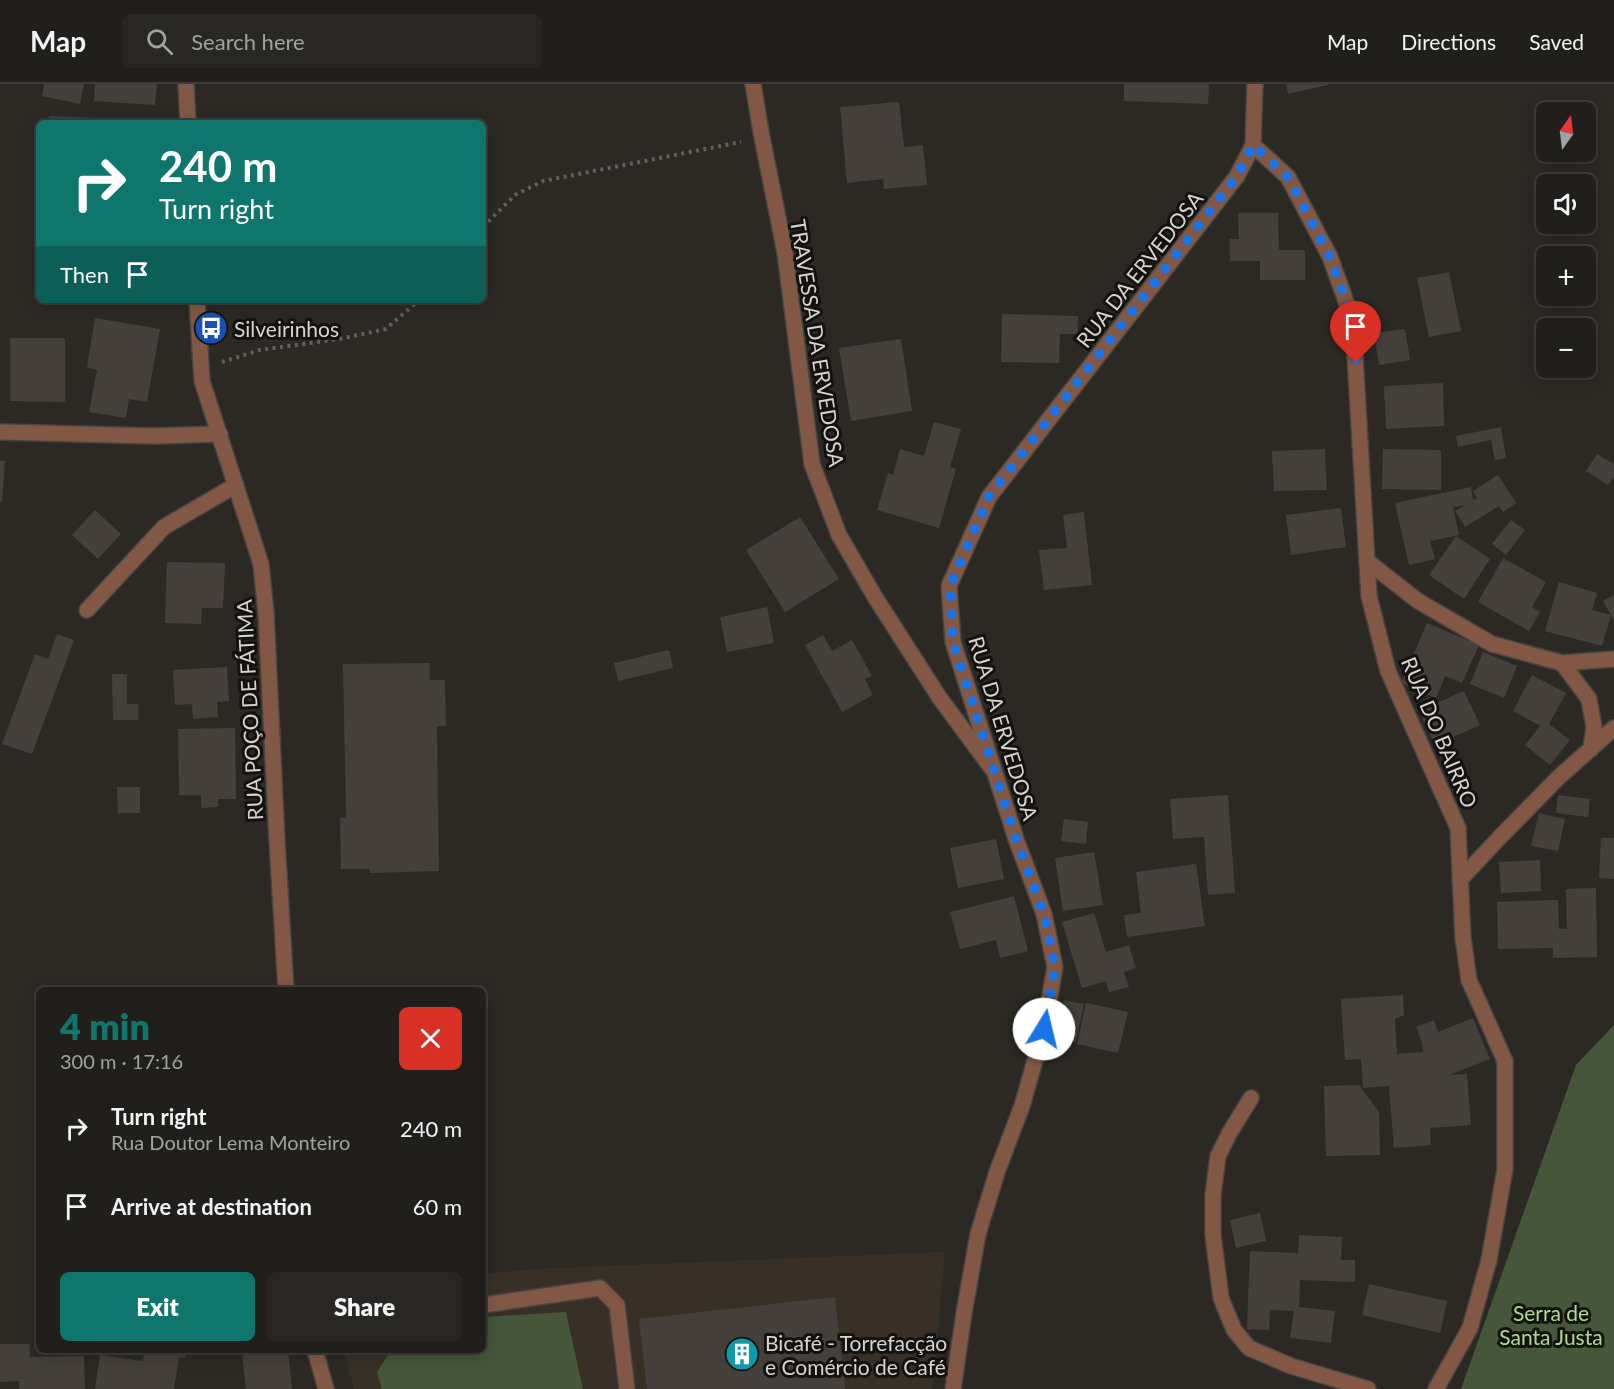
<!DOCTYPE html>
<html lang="en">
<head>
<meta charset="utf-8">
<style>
	body { margin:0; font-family:Lato,sans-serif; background:#292724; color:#f1f3f6; height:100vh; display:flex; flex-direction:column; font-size:22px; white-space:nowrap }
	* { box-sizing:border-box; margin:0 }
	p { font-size:20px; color:#a2a2a3 }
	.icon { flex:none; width:33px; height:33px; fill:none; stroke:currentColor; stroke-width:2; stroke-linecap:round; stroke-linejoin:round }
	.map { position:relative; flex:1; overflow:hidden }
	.sheet { position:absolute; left:36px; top:903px; width:450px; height:366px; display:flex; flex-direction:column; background:#211f1b; border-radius:9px; box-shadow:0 3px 15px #0003,0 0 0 2px #3e3d3a }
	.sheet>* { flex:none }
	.top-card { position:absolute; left:36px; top:36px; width:450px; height:183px; border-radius:9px; box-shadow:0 3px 15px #0003,0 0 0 2px #3e3d3a; background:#0f766e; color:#fff; overflow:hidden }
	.needle { width:39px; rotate:14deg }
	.fabs { position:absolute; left:1536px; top:18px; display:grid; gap:12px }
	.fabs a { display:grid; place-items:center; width:60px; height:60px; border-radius:9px; background:#211f1b; box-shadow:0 3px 15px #0003,0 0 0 2px #3e3d3a; font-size:30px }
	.pin { position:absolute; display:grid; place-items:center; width:51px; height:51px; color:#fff; margin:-62px -26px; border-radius:50% 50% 50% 0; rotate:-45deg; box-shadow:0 0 6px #0007 }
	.pin .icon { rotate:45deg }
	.me { position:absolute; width:66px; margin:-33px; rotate:9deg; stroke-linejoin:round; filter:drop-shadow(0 0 4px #0008) }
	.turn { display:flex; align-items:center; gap:21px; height:126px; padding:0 24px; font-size:27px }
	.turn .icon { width:78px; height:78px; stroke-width:2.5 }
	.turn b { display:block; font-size:42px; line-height:51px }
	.then { display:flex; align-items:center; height:57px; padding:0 24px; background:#0003; gap:12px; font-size:22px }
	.round { display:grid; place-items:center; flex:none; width:63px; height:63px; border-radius:9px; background:#292724 }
	.head { display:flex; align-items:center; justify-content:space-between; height:102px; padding:0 24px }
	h1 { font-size:36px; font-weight:800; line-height:45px; color:#0f766e }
	.button { display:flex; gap:12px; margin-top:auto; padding:12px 24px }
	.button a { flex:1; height:69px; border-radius:9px; background:#0f766e; color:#fff; font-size:24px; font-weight:800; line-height:69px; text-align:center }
	.button a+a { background:#292724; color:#f1f3f6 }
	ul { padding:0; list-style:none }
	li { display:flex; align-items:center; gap:18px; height:78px; padding:0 24px }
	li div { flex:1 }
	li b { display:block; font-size:22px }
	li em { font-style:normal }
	header { display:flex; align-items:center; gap:36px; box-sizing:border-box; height:84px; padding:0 30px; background:#211f1b; border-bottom:2px solid #3e3d3a }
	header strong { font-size:28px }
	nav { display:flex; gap:33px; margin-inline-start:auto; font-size:21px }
	.search { width:420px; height:54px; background:#292724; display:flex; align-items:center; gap:15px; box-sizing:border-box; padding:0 21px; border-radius:9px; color:#a2a2a3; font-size:22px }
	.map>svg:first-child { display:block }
	.built { fill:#383027 }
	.green { fill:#455639 }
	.building { fill:#45403c }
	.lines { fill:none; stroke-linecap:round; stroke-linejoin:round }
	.service-casing { stroke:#474540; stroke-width:18 }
	.minor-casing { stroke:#474540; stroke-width:18 }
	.tertiary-casing { stroke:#474540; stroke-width:18 }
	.path { stroke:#63605c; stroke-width:4; stroke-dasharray:3 4.5; stroke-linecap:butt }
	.service { stroke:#825845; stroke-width:15 }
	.minor { stroke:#825845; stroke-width:15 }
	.tertiary { stroke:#825845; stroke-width:15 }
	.route { stroke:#1a73e8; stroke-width:10; stroke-dasharray:0 18 }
	.labels { text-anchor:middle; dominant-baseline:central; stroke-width:6; stroke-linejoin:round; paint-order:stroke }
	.street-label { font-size:21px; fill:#d7d5d2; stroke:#131210 }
	.poi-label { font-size:21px; fill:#d7d5d2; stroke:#131210; text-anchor:start }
	.park-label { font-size:21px; fill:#afdb90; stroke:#131210 }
</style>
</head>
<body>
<header>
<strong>Map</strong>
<div class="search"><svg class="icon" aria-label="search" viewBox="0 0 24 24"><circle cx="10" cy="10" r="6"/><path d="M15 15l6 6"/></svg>Search here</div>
<nav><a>Map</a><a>Directions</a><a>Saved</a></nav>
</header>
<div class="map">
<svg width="1614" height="1305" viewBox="0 0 1614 1305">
	<rect width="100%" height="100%" fill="#2c2924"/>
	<!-- built -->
	<path class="built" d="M 945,1168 L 932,1305 L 354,1305 L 344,1266 L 483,1266 L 483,1190 L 536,1185 Z"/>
	<!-- green -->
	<g class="green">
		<path d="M 1614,941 L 1614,1305 L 1461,1305 L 1576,981 Z"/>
		<path d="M 566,1228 L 583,1305 L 382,1305 L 377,1288 L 391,1266 L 483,1266 L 483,1233 Z"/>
	</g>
	<!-- building -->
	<g class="building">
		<path d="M 44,0 L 84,0 L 80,20 L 42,12 Z"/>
		<path d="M 95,0 L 157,0 L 155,21 L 94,17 Z"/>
		<path d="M 1124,0 L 1209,0 L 1208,20 L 1124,17 Z"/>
		<path d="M 1286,0 L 1328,0 L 1328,1 L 1288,10 Z"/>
		<path d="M 899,18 L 904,63 L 923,61 L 927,101 L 884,105 L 883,95 L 847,99 L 840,23 Z"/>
		<path d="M 49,32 L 97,34 L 97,39 L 49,39 Z"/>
		<path d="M 1238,129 L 1278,129 L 1279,166 L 1305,166 L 1305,196 L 1260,196 L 1260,177 L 1230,177 L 1230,155 L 1239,155 Z"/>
		<path d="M 1449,188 L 1461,247 L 1429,253 L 1417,194 Z"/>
		<path d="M 1002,230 L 1078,232 L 1078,250 L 1060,250 L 1059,279 L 1001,278 Z"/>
		<path d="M 95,234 L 160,245 L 147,318 L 129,315 L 126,334 L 89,328 L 97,286 L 87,283 Z"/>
		<path d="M 1405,245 L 1410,276 L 1379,281 L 1374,249 Z"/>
		<path d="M 10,254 L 65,254 L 65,318 L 10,317 Z"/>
		<path d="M 901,255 L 912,327 L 851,337 L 839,264 Z"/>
		<path d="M 1443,299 L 1444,342 L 1386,345 L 1384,302 Z"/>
		<path d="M 934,338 L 961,345 L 950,383 L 956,385 L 939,444 L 877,426 L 888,389 L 893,391 L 900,365 L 924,372 Z"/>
		<path d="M 1501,343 L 1506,374 L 1495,376 L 1491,356 L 1458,363 L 1456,352 Z"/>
		<path d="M 1325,365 L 1327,406 L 1274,407 L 1272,367 Z"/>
		<path d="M 1383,365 L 1441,366 L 1441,406 L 1382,405 Z"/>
		<path d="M 1597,370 L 1614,380 L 1614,393 L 1608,401 L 1586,387 Z"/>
		<path d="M 0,377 L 5,377 L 2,418 L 0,418 Z"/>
		<path d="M 1498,391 L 1516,419 L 1503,428 L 1499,422 L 1465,443 L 1455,427 L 1466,421 L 1453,423 L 1459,451 L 1430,457 L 1435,475 L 1409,481 L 1395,419 L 1471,403 L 1473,416 L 1477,414 L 1473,407 Z"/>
		<path d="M 1341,424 L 1346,463 L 1291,471 L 1286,431 Z"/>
		<path d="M 95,426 L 121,450 L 98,475 L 72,451 Z"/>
		<path d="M 1084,428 L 1092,501 L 1044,506 L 1039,466 L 1067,464 L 1063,431 Z"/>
		<path d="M 800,433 L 839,495 L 785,528 L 746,466 Z"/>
		<path d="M 1511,436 L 1525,446 L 1506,471 L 1492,460 Z"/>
		<path d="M 1456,452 L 1490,475 L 1464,515 L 1429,491 Z"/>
		<path d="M 1503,474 L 1546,498 L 1532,523 L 1540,528 L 1529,547 L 1478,518 Z"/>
		<path d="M 167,478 L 225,479 L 223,524 L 202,524 L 201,540 L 165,539 Z"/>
		<path d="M 1559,498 L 1597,509 L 1592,526 L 1611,531 L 1603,517 L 1614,511 L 1614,537 L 1611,531 L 1602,562 L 1545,547 Z"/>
		<path d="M 767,523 L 774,559 L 727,568 L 720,533 Z"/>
		<path d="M 1427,539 L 1479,561 L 1462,599 L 1445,592 L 1436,614 L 1401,599 Z"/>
		<path d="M 57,550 L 74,556 L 32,670 L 2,660 L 35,570 L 48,575 Z"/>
		<path d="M 823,551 L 832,567 L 852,556 L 872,592 L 865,595 L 873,611 L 842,628 L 805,561 Z"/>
		<path d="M 669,566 L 673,584 L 618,597 L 614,579 Z"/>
		<path d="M 1483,568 L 1517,582 L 1504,614 L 1470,600 Z"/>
		<path d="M 430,579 L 430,596 L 445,596 L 446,642 L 437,642 L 439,787 L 370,789 L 370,785 L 341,785 L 340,734 L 346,734 L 343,580 Z"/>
		<path d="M 227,583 L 229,617 L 217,618 L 218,633 L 193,635 L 192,620 L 175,621 L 173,586 Z"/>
		<path d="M 112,590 L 127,590 L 127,620 L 138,620 L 138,636 L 113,636 Z"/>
		<path d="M 1532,591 L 1566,609 L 1549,640 L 1570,656 L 1550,681 L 1525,661 L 1540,642 L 1513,627 Z"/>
		<path d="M 1464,607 L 1480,641 L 1435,661 L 1419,627 Z"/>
		<path d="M 235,644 L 236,715 L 218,715 L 218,723 L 201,724 L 201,711 L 179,711 L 178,645 Z"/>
		<path d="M 117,703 L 140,703 L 140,729 L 118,729 Z"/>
		<path d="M 1228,711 L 1235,809 L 1208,811 L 1204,753 L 1173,755 L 1170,715 Z"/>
		<path d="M 1558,711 L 1590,715 L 1588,733 L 1556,729 Z"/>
		<path d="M 1539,729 L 1565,735 L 1558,767 L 1531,762 Z"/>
		<path d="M 1064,735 L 1088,738 L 1086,760 L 1061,757 Z"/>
		<path d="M 1601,754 L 1614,754 L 1614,795 L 1599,794 Z"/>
		<path d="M 996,755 L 1004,795 L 958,804 L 950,764 Z"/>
		<path d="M 1094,768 L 1103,821 L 1063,827 L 1055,774 Z"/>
		<path d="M 1540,776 L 1541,807 L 1501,809 L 1499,778 Z"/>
		<path d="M 1196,780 L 1205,842 L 1127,853 L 1124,831 L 1141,829 L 1136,788 Z"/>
		<path d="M 1596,804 L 1597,873 L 1553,874 L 1553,864 L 1498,865 L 1497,818 L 1558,816 L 1559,845 L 1567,845 L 1566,805 Z"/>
		<path d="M 1014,812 L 1028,867 L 1000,874 L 996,856 L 960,865 L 950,828 Z"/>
		<path d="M 1094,829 L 1106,868 L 1129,861 L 1136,884 L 1124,888 L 1129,903 L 1109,908 L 1106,897 L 1082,904 L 1062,838 Z"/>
		<path d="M 1403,911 L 1404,931 L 1395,935 L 1397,970 L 1423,968 L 1422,958 L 1416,943 L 1434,936 L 1438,948 L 1473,934 L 1490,975 L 1449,991 L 1467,990 L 1471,1041 L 1430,1044 L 1431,1061 L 1394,1064 L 1389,1002 L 1363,1004 L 1361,975 L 1345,976 L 1341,915 Z"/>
		<path d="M 1064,916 L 1084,920 L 1076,958 L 1056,954 Z"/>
		<path d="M 1086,919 L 1128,928 L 1118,969 L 1077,960 Z"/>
		<path d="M 1359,1001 L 1379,1028 L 1380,1071 L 1326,1072 L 1324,1002 Z"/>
		<path d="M 1260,1129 L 1266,1157 L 1236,1164 L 1230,1136 Z"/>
		<path d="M 1299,1151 L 1342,1153 L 1341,1176 L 1355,1176 L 1355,1198 L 1300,1196 L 1299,1223 L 1335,1227 L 1331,1259 L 1290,1254 L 1294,1227 L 1270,1226 L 1269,1246 L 1247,1245 L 1250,1167 L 1298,1169 Z"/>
		<path d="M 1369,1200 L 1447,1217 L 1440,1249 L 1362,1231 Z"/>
		<path d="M 835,1213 L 845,1305 L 647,1305 L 639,1235 Z"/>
		<path d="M 0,1260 L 30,1260 L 30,1273 L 84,1272 L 85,1305 L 19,1305 L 19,1297 L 0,1298 Z"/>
		<path d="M 145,1266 L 186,1266 L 185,1274 L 179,1273 L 174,1305 L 95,1305 L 100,1271 L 143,1277 Z"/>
		<path d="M 288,1266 L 292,1305 L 246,1305 L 242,1270 Z"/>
	</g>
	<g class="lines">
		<defs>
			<g id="service">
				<path d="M 87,526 L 164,443 L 236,401"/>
				<path d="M 483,1221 L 600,1204 L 617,1221 L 627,1305"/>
			</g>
			<g id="minor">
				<path d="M 753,0 L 761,48 L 785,169 L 812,380 L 839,451 L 875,513 L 939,613 L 993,686"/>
				<path d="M 1253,61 L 1288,93 L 1330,173 L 1353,237 L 1369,512 L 1388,587 L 1458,744 L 1463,854 L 1469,896 L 1505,977 L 1505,1085 L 1489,1176 L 1470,1244 L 1436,1305"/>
				<path d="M 0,348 L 154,352 L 220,350"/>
				<path d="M 1367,477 L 1418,517 L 1492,560 L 1562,579 L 1614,575"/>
				<path d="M 1562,579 L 1589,615 L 1594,643 L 1591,665"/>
				<path d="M 1460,796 L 1499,754 L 1559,693 L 1614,644"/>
				<path d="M 1251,1014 L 1230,1048 L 1218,1072 L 1213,1111 L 1213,1151 L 1221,1214 L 1234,1246 L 1249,1264 L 1291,1282 L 1368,1305"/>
			</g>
			<g id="tertiary">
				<path d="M 186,0 L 188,39"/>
				<path d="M 197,216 L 202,297 L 261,480 L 266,529 L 277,757 L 286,906"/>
				<path d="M 315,1266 L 326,1305"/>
				<path d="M 953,1305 L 964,1229 L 978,1150 L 997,1088 L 1022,1022 L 1044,945 L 1055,883 L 1044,830 L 1016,755 L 953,558 L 949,502 L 989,413 L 1237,92 L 1253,61 L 1255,0"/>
			</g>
		</defs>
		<!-- service casing -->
		<use href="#service" class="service-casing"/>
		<!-- minor casing -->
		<use href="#minor" class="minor-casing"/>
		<!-- tertiary casing -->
		<use href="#tertiary" class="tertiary-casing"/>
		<!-- path -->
		<g class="path">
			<path d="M 483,143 L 515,111 L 543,97 L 741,58"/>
			<path d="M 222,278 L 260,266 L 339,255 L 386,245 L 419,216"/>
		</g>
		<!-- service -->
		<use href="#service" class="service"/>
		<!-- minor -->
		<use href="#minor" class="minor"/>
		<!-- tertiary -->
		<use href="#tertiary" class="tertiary"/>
	</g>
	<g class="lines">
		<!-- route -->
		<path class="route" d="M 1044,945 L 1055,883 L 1044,830 L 1016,755 L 953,558 L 950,502 L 989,412 L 1237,92 L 1253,61 L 1288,93 L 1330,173 L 1353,237 L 1356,279"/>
	</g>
	<!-- icons -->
	<defs>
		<symbol id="bus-disc" viewBox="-11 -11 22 22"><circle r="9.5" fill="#1a4fb4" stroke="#131210"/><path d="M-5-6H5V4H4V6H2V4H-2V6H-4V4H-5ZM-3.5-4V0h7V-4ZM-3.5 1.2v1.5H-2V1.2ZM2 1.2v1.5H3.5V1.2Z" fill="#fff"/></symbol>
		<symbol id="building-disc" viewBox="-11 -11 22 22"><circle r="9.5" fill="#0f9aa8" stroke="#131210"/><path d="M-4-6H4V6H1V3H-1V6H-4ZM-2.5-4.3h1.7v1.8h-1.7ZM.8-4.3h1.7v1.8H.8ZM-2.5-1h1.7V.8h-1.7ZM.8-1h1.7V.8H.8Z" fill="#fff"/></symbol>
	</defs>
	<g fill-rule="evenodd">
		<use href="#bus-disc" x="192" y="225" width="38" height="38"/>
		<use href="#building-disc" x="723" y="1251" width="38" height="38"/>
	</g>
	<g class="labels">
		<!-- street labels -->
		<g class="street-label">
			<text transform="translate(1139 185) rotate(-52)">RUA DA ERVEDOSA</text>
			<text transform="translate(818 259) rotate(81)">TRAVESSA DA ERVEDOSA</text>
			<text transform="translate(249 626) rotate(-93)">RUA POÇO DE FÁTIMA</text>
			<text transform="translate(1004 644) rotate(73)">RUA DA ERVEDOSA</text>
			<text transform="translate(1440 648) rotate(67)">RUA DO BAIRRO</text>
		</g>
		<!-- poi labels -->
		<g class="poi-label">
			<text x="234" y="244">Silveirinhos</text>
			<text x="765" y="1258">Bicafé - Torrefacção<tspan x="765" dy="24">e Comércio de Café</tspan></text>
		</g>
		<!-- park labels -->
		<g class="park-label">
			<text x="1551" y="1228">Serra de<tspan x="1551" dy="24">Santa Justa</tspan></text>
		</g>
	</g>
</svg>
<div class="fabs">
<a><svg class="needle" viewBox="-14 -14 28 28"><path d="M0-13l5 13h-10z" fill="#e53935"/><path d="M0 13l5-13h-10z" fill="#a2a2a3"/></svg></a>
<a><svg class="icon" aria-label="sound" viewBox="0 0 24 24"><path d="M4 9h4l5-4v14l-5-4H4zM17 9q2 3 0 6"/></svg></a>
<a>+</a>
<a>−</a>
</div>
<div class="pin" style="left:1356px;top:279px;background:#d93025"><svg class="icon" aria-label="arrive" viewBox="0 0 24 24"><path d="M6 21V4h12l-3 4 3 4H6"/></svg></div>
<svg class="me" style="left:1044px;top:945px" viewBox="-20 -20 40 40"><circle r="19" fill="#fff"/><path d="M0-13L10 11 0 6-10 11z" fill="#1a73e8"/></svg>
<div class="top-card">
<div class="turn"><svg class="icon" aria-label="right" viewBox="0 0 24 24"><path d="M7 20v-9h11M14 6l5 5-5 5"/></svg><div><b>240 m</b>Turn right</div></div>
<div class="then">Then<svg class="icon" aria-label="arrive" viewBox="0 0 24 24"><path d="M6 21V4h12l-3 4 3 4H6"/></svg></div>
</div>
<section class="sheet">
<div class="head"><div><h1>4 min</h1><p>300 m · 17:16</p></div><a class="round" style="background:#d93025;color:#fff"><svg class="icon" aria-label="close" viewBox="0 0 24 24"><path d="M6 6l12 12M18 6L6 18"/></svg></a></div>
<ul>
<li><svg class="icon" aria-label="right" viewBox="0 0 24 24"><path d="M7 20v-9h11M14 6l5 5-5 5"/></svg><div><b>Turn right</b><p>Rua Doutor Lema Monteiro</p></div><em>240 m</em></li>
<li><svg class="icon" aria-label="arrive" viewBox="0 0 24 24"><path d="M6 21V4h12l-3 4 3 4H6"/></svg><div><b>Arrive at destination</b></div><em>60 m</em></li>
</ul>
<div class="button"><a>Exit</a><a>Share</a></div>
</section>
</div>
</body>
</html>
